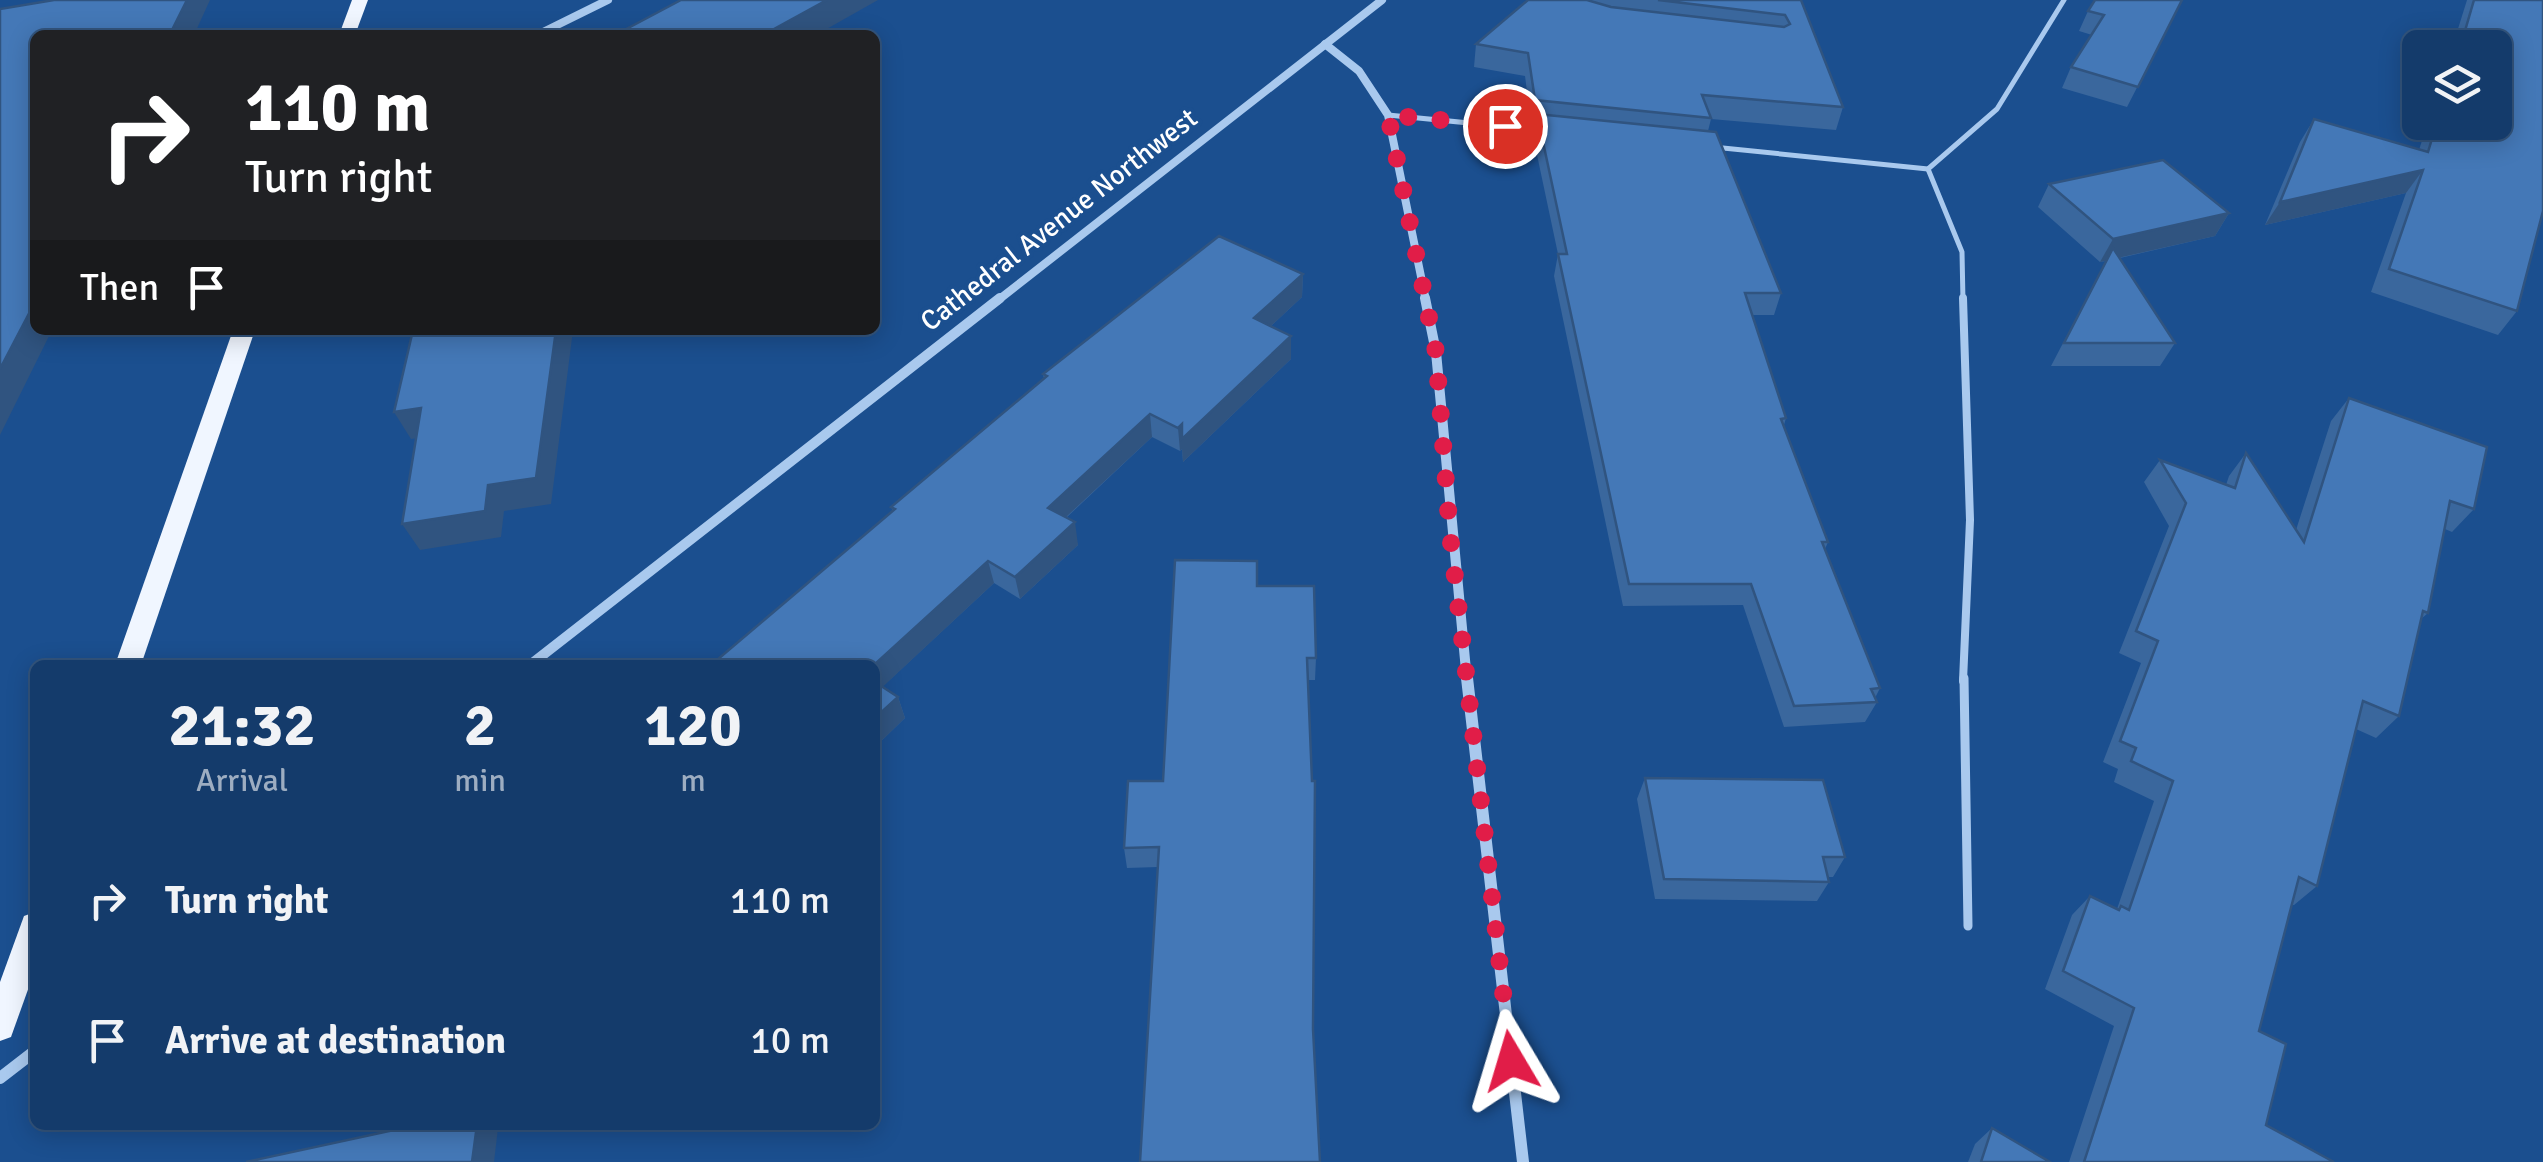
<!DOCTYPE html>
<html lang="en">
<head>
<meta charset="utf-8">
<style>
	body { margin:0; font-family:Signika,sans-serif; background:#1d4271; color:#f1f3f6; height:100vh; display:flex; flex-direction:column; font-size:38px; white-space:nowrap }
	* { box-sizing:border-box; margin:0 }
	p { font-size:32px; color:#9dadc1 }
	.icon { flex:none; width:55px; height:55px; fill:none; stroke:currentColor; stroke-width:2; stroke-linecap:round; stroke-linejoin:round }
	.map { position:relative; flex:1; overflow:hidden }
	.details { position:absolute; left:30px; top:660px; width:850px; height:470px; display:flex; flex-direction:column; background:#143b6b; border-radius:15px; box-shadow:0 5px 25px #0003,0 0 0 2px #33557e }
	.details>* { flex:none }
	.guide { position:absolute; left:30px; top:30px; width:850px; height:305px; border-radius:15px; box-shadow:0 5px 25px #0003,0 0 0 2px #33557e; background:#202124; color:#fff; overflow:hidden }
	.controls { position:absolute; left:2402px; top:30px; display:grid; gap:20px }
	.controls a { display:grid; place-items:center; width:110px; height:110px; border-radius:15px; background:#143b6b; box-shadow:0 5px 25px #0003,0 0 0 2px #33557e; font-size:50px }
	.pin { position:absolute; display:grid; place-items:center; width:85px; height:85px; color:#fff; margin:-42px; border:5px solid #fff; border-radius:50%; box-shadow:0 2px 10px #0007 }
	.me { position:absolute; width:110px; margin:-55px; rotate:353deg; stroke-linejoin:round; filter:drop-shadow(0 0 8px #0008) }
	.turn { display:flex; align-items:center; gap:35px; height:210px; padding:0 50px; font-size:45px }
	.turn .icon { width:130px; height:130px; stroke-width:2.5 }
	.turn b { display:block; font-size:70px; line-height:85px }
	.then { display:flex; align-items:center; height:95px; padding:0 50px; background:#0003; gap:20px; font-size:38px }
	.eta { display:flex; justify-content:space-evenly; align-items:center; height:170px; text-align:center }
	.eta b { font-size:60px; font-weight:700; line-height:70px }
	ul { padding:0; list-style:none }
	li { display:flex; align-items:center; gap:30px; height:140px; padding:0 50px }
	li div { flex:1 }
	li b { display:block; font-size:38px }
	li em { font-style:normal }
	.map>svg:first-child { display:block }
	.lines { fill:none; stroke-linecap:round; stroke-linejoin:round }
	.lane-far2 { stroke:#a9c9ee; stroke-width:5 }
	.lane-far1 { stroke:#a9c9ee; stroke-width:8 }
	.lane { stroke:#a9c9ee; stroke-width:9 }
	.street-far2 { stroke:#a9c9ee; stroke-width:8 }
	.street-far1 { stroke:#a9c9ee; stroke-width:10 }
	.street { stroke:#a9c9ee; stroke-width:12 }
	.primary { fill:#f0f6ff; fill-rule:evenodd }
	.wall { fill:#3a679d }
	.shaded-wall { fill:#305480 }
	.building { fill:#4478b7; stroke:#305480; stroke-width:2.5 }
	.route { stroke:#e11d48; stroke-width:18; stroke-dasharray:0 32.4 }
	.labels { text-anchor:middle; dominant-baseline:central; stroke-width:8; stroke-linejoin:round; paint-order:stroke }
	.street-label { font-size:28px; fill:#fff; stroke:#1b4f8f }
</style>
</head>
<body>
<div class="map">
<svg width="2543" height="1162" viewBox="0 0 2543 1162">
	<rect width="100%" height="100%" fill="#1b4f8f"/>
	<g class="lines">
		<!-- lane-far2 -->
		<g class="lane-far2">
			<path d="M 1388,115 L 1540,130"/>
			<path d="M 1713,147 L 1928,169 L 1997,109 L 2064,0"/>
			<path d="M 1928,169 L 1962,252 L 1963,301"/>
		</g>
		<!-- lane-far1 -->
		<path class="lane-far1" d="M 1963,298 L 1970,520 L 1963,681"/>
		<!-- lane -->
		<path class="lane" d="M 1964,678 L 1968,926"/>
		<!-- street-far2 -->
		<g class="street-far2">
			<path d="M 537,35 L 608,0"/>
			<path d="M 1325,44 L 1359,71 L 1388,115 L 1426,301"/>
			<path d="M 997,301 L 1382,0"/>
		</g>
		<!-- street-far1 -->
		<g class="street-far1">
			<path d="M 1425,298 L 1436,352 L 1467,681"/>
			<path d="M 530,665 L 1000,298"/>
		</g>
		<!-- street -->
		<g class="street">
			<path d="M 1467,678 L 1523,1162"/>
			<path d="M 0,1078 L 35,1051"/>
		</g>
		<!-- primary -->
		<g class="primary">
			<path d="M 352,0 L 368,0 L 355,35 L 339,35 Z"/>
			<path d="M 233,330 L 255,330 L 141,665 L 115,665 Z"/>
			<path d="M 35,912 L 35,970 L 11,1037 L 0,1041 L 0,982 L 24,916 Z"/>
		</g>
	</g>
	<!-- wall -->
	<g class="wall">
		<path d="M 1528,0 L 1801,0 L 1843,107 L 1836,130 L 1711,119 L 1708,131 L 1781,293 L 1774,315 L 1752,315 L 1786,418 L 1784,425 L 1828,542 L 1825,549 L 1880,688 L 1875,698 L 1877,702 L 1865,722 L 1784,727 L 1743,605 L 1623,606 L 1554,276 L 1558,254 L 1533,136 L 1535,123 L 1531,123 L 1525,76 L 1474,67 L 1476,44 Z"/>
		<path d="M 2182,0 L 2127,107 L 2062,88 L 2071,67 L 2092,35 L 2079,31 L 2088,11 Z"/>
		<path d="M 2467,0 L 2543,0 L 2517,311 L 2498,335 L 2371,292 L 2406,193 L 2265,225 L 2300,142 L 2314,119 L 2419,150 L 2428,122 L 2495,122 L 2495,48 L 2452,48 Z"/>
		<path d="M 2049,184 L 2229,213 L 2215,236 L 2120,258 L 2175,343 L 2160,366 L 2051,366 L 2106,261 L 2100,262 L 2038,207 Z"/>
		<path d="M 1303,274 L 1302,297 L 1271,326 L 1291,359 L 1183,462 L 1182,449 L 1180,451 L 1152,437 L 1066,518 L 1078,545 L 1020,599 L 994,583 L 882,687 L 898,697 L 905,718 L 875,747 L 875,665 L 893,511 L 891,507 L 1044,379 L 1043,374 Z"/>
		<path d="M 2349,398 L 2474,509 L 2452,532 L 2445,529 L 2428,613 L 2421,619 L 2399,716 L 2376,738 L 2356,729 L 2317,886 L 2294,905 L 2292,905 L 2259,1031 L 2266,1125 L 2334,1162 L 2069,1162 L 2114,1026 L 2045,989 L 2072,915 L 2090,896 L 2117,909 L 2154,801 L 2114,782 L 2118,769 L 2103,762 L 2141,663 L 2119,653 L 2169,526 L 2144,482 L 2160,460 L 2226,485 L 2229,476 L 2246,453 L 2296,530 L 2331,421 Z"/>
		<path d="M 1257,586 L 1316,658 L 1315,680 L 1308,680 L 1158,867 L 1127,868 L 1124,848 L 1163,781 Z"/>
		<path d="M 1645,778 L 1845,857 L 1833,877 L 1828,877 L 1829,882 L 1817,901 L 1655,899 L 1637,799 Z"/>
		<path d="M 1992,1128 L 2050,1162 L 1968,1162 L 1975,1144 Z"/>
	</g>
	<!-- shaded-wall -->
	<g class="shaded-wall">
		<path d="M 187,0 L 210,0 L 194,35 L 142,35 Z"/>
		<path d="M 827,0 L 878,0 L 816,35 L 763,35 Z"/>
		<path d="M 2423,170 L 2406,193 L 2265,225 L 2280,202 Z"/>
		<path d="M 2229,213 L 2215,236 L 2100,262 L 2113,239 Z"/>
		<path d="M 1303,274 L 1302,297 L 1254,342 L 1254,318 Z"/>
		<path d="M 35,302 L 35,330 L 52,330 L 0,435 L 0,369 Z"/>
		<path d="M 556,330 L 573,330 L 551,504 L 504,511 L 501,537 L 420,550 L 402,524 L 488,485 Z"/>
		<path d="M 1291,336 L 1291,359 L 1183,462 L 1182,449 L 1180,451 L 1178,428 Z"/>
		<path d="M 421,408 L 438,435 L 411,439 L 394,412 Z"/>
		<path d="M 1150,414 L 1152,437 L 1052,530 L 1048,508 Z"/>
		<path d="M 1075,522 L 1078,545 L 1020,599 L 1015,577 Z"/>
		<path d="M 988,561 L 994,583 L 875,694 L 875,665 Z"/>
		<path d="M 898,697 L 905,718 L 875,747 L 875,718 Z"/>
		<path d="M 477,1125 L 494,1125 L 498,1128 L 494,1162 L 472,1162 Z"/>
	</g>
	<!-- building -->
	<g class="building">
		<path d="M 54,0 L 187,0 L 171,32 L 142,35 L 35,35 L 35,302 L 0,369 L 0,9 Z"/>
		<path d="M 681,0 L 827,0 L 763,35 L 615,35 Z"/>
		<path d="M 1528,0 L 1587,0 L 1611,7 L 1784,27 L 1790,24 L 1785,15 L 1658,0 L 1801,0 L 1843,107 L 1702,95 L 1711,118 L 1535,100 L 1528,53 L 1476,44 Z"/>
		<path d="M 2095,0 L 2182,0 L 2138,87 L 2071,67 L 2104,15 L 2088,11 Z"/>
		<path d="M 2474,0 L 2543,0 L 2543,211 L 2517,311 L 2389,269 L 2423,170 L 2280,202 L 2314,119 L 2428,152 L 2437,122 L 2495,122 L 2495,48 L 2460,48 Z"/>
		<path d="M 1537,114 L 1716,132 L 1781,293 L 1745,293 L 1786,418 L 1781,419 L 1828,542 L 1822,542 L 1880,688 L 1871,689 L 1877,702 L 1794,706 L 1751,584 L 1629,584 L 1558,254 L 1567,254 Z"/>
		<path d="M 2163,160 L 2229,213 L 2113,239 L 2049,184 Z"/>
		<path d="M 1219,236 L 1303,274 L 1254,318 L 1291,336 L 1182,439 L 1182,424 L 1178,428 L 1150,414 L 1048,508 L 1075,522 L 1015,577 L 988,561 L 874,665 L 711,665 L 895,509 L 891,507 L 1047,376 L 1043,374 Z"/>
		<path d="M 2113,248 L 2175,343 L 2064,343 Z"/>
		<path d="M 413,330 L 556,330 L 536,478 L 488,485 L 485,511 L 402,524 L 421,408 L 394,412 Z"/>
		<path d="M 2349,398 L 2487,447 L 2474,509 L 2450,501 L 2428,613 L 2423,611 L 2399,716 L 2363,701 L 2317,886 L 2299,877 L 2259,1031 L 2286,1044 L 2266,1125 L 2334,1162 L 2084,1162 L 2134,1008 L 2063,971 L 2090,896 L 2119,910 L 2121,906 L 2129,910 L 2173,781 L 2131,761 L 2136,748 L 2120,741 L 2158,641 L 2136,631 L 2186,503 L 2160,460 L 2235,488 L 2246,453 L 2304,542 Z"/>
		<path d="M 1175,560 L 1257,561 L 1257,586 L 1314,586 L 1316,658 L 1307,658 L 1312,781 L 1315,781 L 1313,1029 L 1320,1162 L 1140,1162 L 1159,847 L 1124,848 L 1128,781 L 1163,781 Z"/>
		<path d="M 875,682 L 898,697 L 875,718 Z"/>
		<path d="M 1645,778 L 1823,780 L 1845,857 L 1823,857 L 1829,882 L 1664,879 Z"/>
		<path d="M 417,1125 L 477,1125 L 472,1162 L 246,1162 Z"/>
		<path d="M 1992,1128 L 2050,1162 L 1981,1162 Z"/>
	</g>
	<g class="lines">
		<!-- route -->
		<path class="route" d="M 1505,126 L 1388,115 L 1436,352 L 1450,534 L 1511,1061"/>
	</g>
	<g class="labels">
		<!-- street labels -->
		<g class="street-label">
			<text transform="translate(1059 220) rotate(-38)">Cathedral Avenue Northwest</text>
		</g>
	</g>
</svg>
<div class="controls">
<a><svg class="icon" aria-label="layers" viewBox="0 0 24 24"><path d="M12 4l9 5-9 5-9-5zM3 14l9 5 9-5"/></svg></a>
</div>
<div class="pin" style="left:1505px;top:126px;background:#d93025"><svg class="icon" aria-label="arrive" viewBox="0 0 24 24"><path d="M6 21V4h12l-3 4 3 4H6"/></svg></div>
<svg class="me" style="left:1511px;top:1061px" viewBox="-20 -20 40 40"><path d="M0-17L14 15 0 8-14 15z" fill="#e11d48" stroke="#fff" stroke-width="4"/></svg>
<div class="guide">
<div class="turn"><svg class="icon" aria-label="right" viewBox="0 0 24 24"><path d="M7 20v-9h11M14 6l5 5-5 5"/></svg><div><b>110 m</b>Turn right</div></div>
<div class="then">Then<svg class="icon" aria-label="arrive" viewBox="0 0 24 24"><path d="M6 21V4h12l-3 4 3 4H6"/></svg></div>
</div>
<section class="details">
<div class="eta">
<div><b>21:32</b><p>Arrival</p></div>
<div><b>2</b><p>min</p></div>
<div><b>120</b><p>m</p></div>
</div>
<ul>
<li><svg class="icon" aria-label="right" viewBox="0 0 24 24"><path d="M7 20v-9h11M14 6l5 5-5 5"/></svg><div><b>Turn right</b></div><em>110 m</em></li>
<li><svg class="icon" aria-label="arrive" viewBox="0 0 24 24"><path d="M6 21V4h12l-3 4 3 4H6"/></svg><div><b>Arrive at destination</b></div><em>10 m</em></li>
</ul>
</section>
</div>
</body>
</html>
